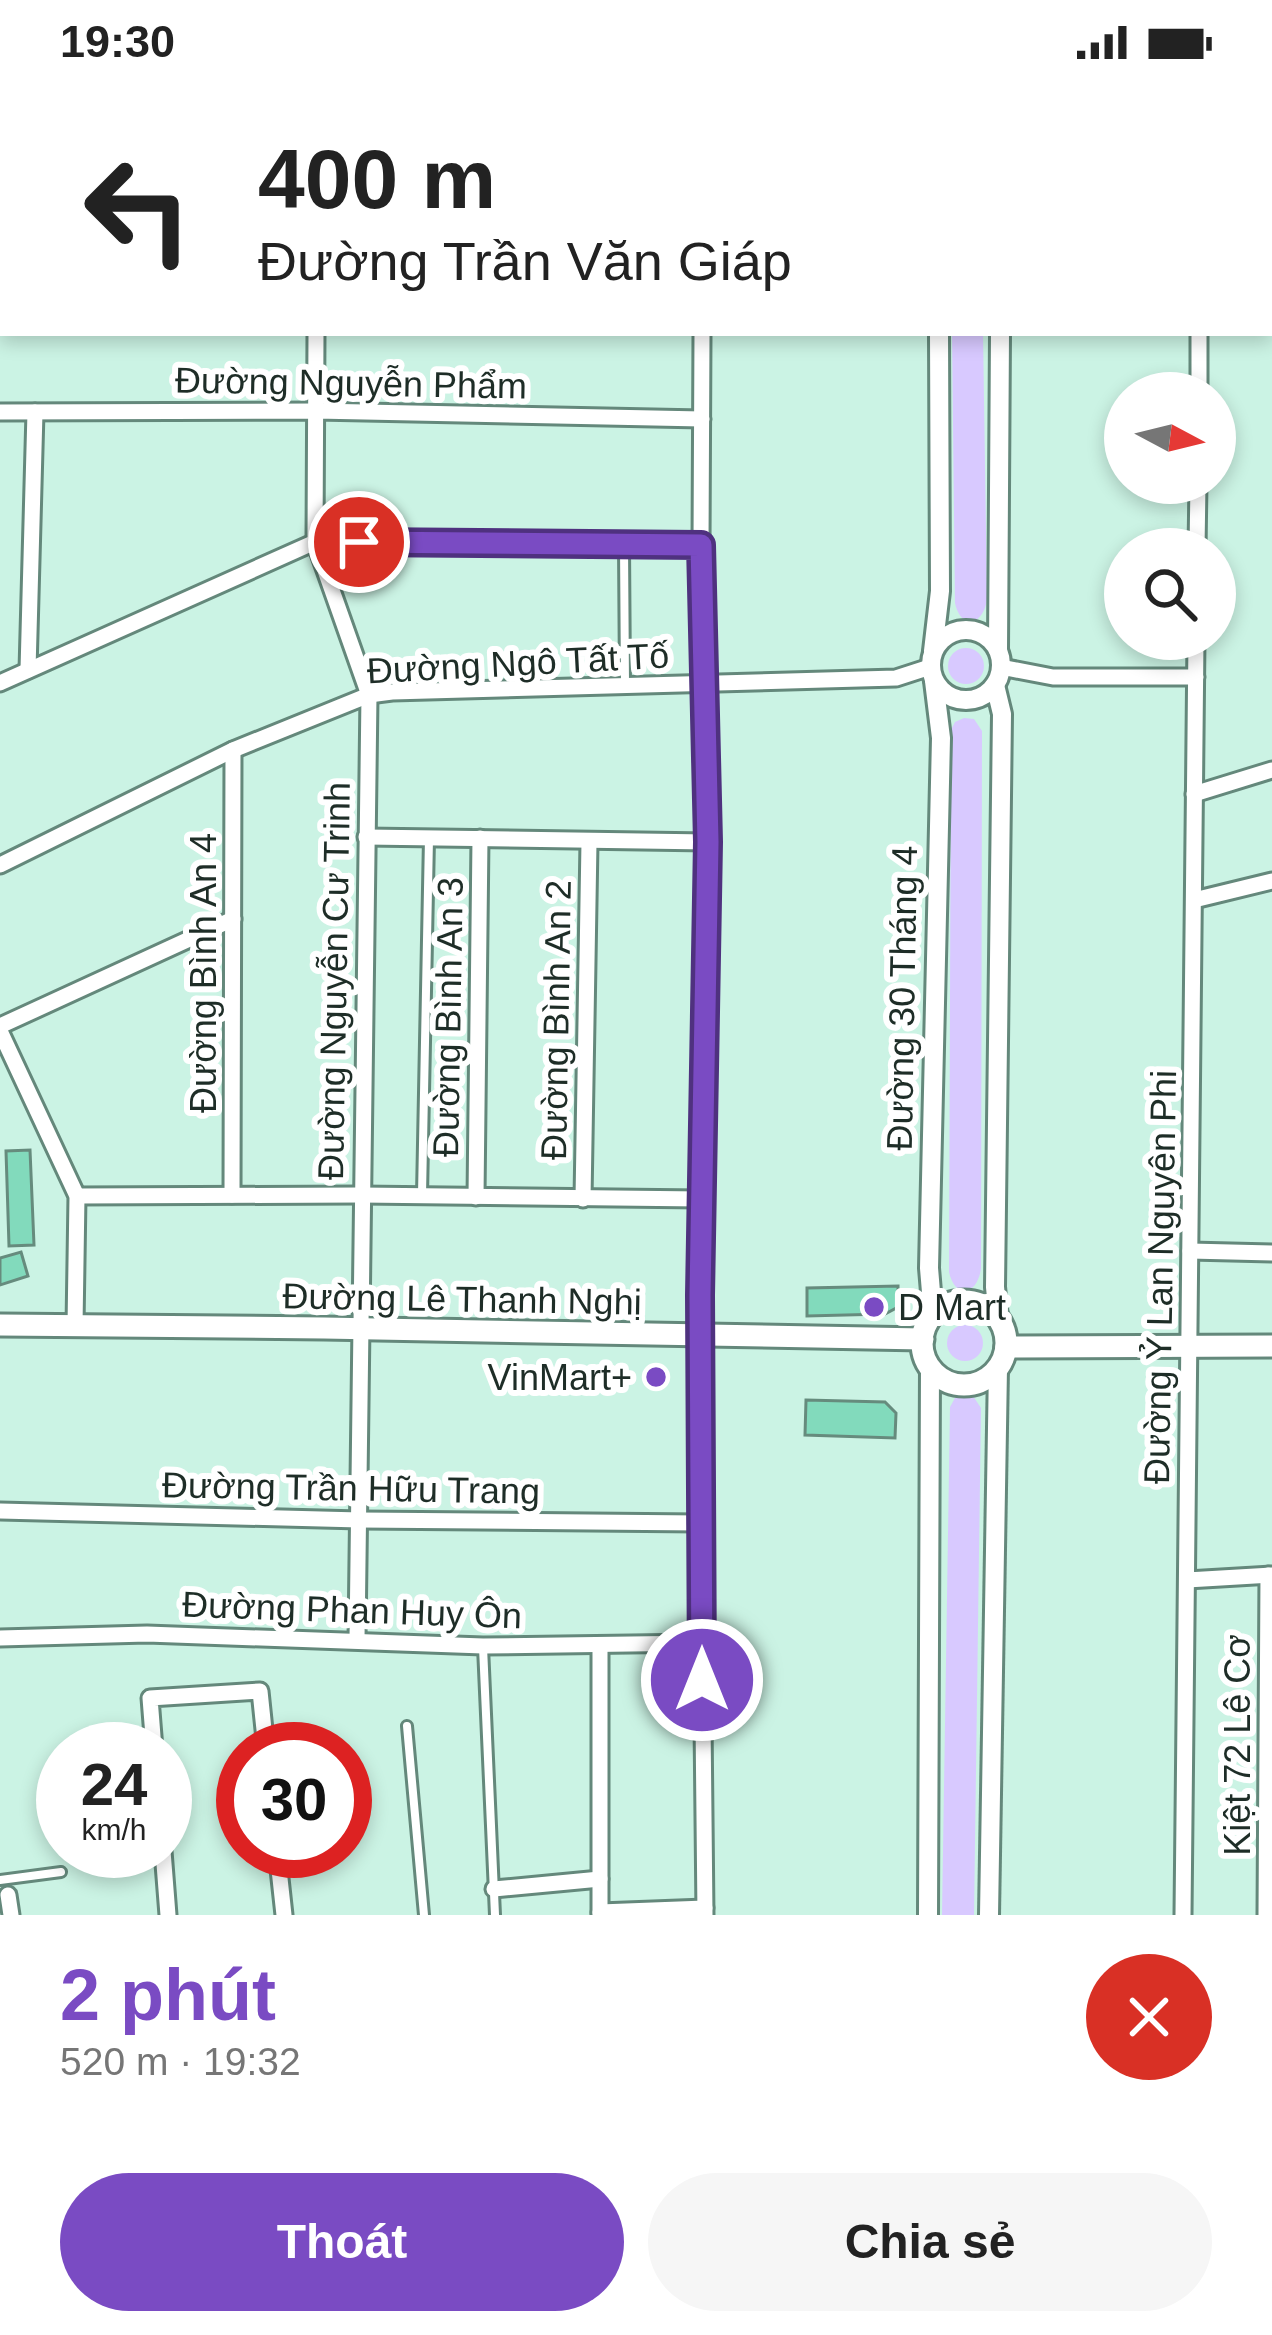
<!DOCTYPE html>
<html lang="vi">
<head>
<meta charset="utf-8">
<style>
	body { margin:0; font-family:Arial,sans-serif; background:#f6f6f6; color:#222; height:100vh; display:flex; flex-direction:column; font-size:45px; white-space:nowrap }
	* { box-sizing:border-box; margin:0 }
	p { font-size:39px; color:#767676 }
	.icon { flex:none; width:66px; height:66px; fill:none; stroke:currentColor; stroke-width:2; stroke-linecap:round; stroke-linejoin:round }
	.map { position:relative; height:1831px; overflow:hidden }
	.panel { display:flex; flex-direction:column; background:#fff; flex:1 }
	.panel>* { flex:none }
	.top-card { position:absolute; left:0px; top:0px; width:1272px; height:252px; box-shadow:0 6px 18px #0003; background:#fff; color:#222; overflow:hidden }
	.needle { width:78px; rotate:97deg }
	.fabs { position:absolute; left:1104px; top:288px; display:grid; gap:24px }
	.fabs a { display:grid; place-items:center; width:132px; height:132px; border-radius:50%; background:#fff; box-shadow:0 6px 18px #0003; font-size:60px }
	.speed { position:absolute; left:36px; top:1638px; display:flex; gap:24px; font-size:60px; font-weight:700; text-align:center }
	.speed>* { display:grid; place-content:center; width:156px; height:156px; border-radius:50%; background:#fff; box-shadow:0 6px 18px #0003; line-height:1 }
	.speed small { font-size:30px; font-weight:400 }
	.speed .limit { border:18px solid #d22; background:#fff; color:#111 }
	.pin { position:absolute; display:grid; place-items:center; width:102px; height:102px; color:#fff; margin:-51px; border:6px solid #fff; border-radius:50%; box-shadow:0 3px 12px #0007 }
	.me { position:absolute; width:132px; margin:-66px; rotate:0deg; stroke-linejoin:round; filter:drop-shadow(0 0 9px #0008) }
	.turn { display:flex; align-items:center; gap:42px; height:252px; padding:0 60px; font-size:54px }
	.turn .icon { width:156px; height:156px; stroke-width:2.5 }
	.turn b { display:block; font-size:84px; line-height:102px }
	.round { display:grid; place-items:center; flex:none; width:126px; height:126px; border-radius:63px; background:#f6f6f6 }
	.headline { display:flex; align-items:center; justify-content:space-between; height:204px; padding:0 60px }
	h1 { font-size:72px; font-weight:600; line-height:90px; color:#7a4bc3 }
	.button { display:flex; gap:24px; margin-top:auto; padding:24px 60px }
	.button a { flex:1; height:138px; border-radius:72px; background:#7a4bc3; color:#fff; font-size:48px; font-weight:600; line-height:138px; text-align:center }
	.button a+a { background:#f6f6f6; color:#222 }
	.status { display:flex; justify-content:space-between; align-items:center; height:84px; padding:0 60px; background:#fff; direction:ltr }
	.status svg { height:33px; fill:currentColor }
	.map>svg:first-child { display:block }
	.green { fill:#d8c9ff }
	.building { fill:#82dabc; stroke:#668b7d; stroke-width:3 }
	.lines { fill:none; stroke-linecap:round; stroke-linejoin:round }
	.service-casing { stroke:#64887b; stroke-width:14 }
	.minor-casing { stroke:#64887b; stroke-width:21 }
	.tertiary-casing { stroke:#64887b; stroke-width:24 }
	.secondary-casing { stroke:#64887b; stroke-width:27 }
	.service { stroke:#fff; stroke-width:8 }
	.minor { stroke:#fff; stroke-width:15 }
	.tertiary { stroke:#fff; stroke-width:18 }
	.secondary { stroke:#fff; stroke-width:21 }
	.route-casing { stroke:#4f317f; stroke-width:30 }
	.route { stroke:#7a4bc3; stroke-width:21 }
	.poi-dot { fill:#7a4bc3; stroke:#fff; stroke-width:4.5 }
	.labels { text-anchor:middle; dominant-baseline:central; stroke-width:12; stroke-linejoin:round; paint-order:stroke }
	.street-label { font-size:36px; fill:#1e2d27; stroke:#fff }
	.poi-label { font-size:36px; fill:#1e2d27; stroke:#fff; text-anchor:start }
</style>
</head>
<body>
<div class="status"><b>19:30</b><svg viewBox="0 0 49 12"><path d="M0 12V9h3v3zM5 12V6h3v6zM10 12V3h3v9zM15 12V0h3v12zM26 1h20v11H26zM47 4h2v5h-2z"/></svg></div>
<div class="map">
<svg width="1272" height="1831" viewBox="0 0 1272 1831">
	<rect width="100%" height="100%" fill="#cbf3e4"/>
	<!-- green -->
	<g class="green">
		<path d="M 952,249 L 983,249 L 987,515 C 984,541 961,547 955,519 Z"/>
		<circle cx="966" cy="582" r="18"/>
		<path d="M 964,634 L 974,635 L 982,647 L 981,1184 C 978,1211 955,1216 949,1188 L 951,646 L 955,638 Z"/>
		<circle cx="965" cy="1259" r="18"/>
		<path d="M 963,1310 L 973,1312 L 981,1324 L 974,1831 L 942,1831 L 950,1323 L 955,1314 Z"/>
	</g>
	<!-- building -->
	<g class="building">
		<path d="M 30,1066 L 34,1161 L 9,1162 L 6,1067 Z"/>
		<path d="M 21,1168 L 28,1192 L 0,1201 L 0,1174 Z"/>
		<path d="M 898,1202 L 898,1223 L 885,1230 L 807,1232 L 807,1204 Z"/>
		<path d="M 806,1316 L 885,1318 L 896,1329 L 895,1354 L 805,1351 Z"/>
	</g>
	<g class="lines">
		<defs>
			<g id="service">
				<path d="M 624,462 L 625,601"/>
				<path d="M 422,1111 L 429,754"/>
				<path d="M 483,1563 L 495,1831"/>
				<path d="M 407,1642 L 424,1831"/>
				<path d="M 0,1796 L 61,1788"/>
			</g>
			<g id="minor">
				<path d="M 316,3 L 316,0"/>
				<path d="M 705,3 L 705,0"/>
				<path d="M 1202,3 L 1202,0"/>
				<path d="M 0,190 L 3,190"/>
				<path d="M 1269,206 L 1272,206"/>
				<path d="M 316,249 L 315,458 L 369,611 L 357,1555"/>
				<path d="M 702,249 L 701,461 L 708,758 L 700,1344 L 705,1831"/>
				<path d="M 1199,309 L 1199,249"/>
				<path d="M 0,328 L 316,327 L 702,335"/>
				<path d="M 1197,465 L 1198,399"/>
				<path d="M 1001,583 L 1053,593 L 1196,593"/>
				<path d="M 28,586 L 35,328"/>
				<path d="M 0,599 L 315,458 L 701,461"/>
				<path d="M 1194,710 L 1272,686"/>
				<path d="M 366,753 L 708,758"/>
				<path d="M 0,781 L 233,666 L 369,611 L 392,608 L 896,594 L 930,583"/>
				<path d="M 1194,816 L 1272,797"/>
				<path d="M 0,942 L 233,835"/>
				<path d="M 0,947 L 77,1112 L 75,1242"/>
				<path d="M 232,1111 L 233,666"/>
				<path d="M 77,1112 L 361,1111 L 701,1115"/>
				<path d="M 476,1113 L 480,754"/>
				<path d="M 583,1115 L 589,758"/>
				<path d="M 1190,1167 L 1272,1169"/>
				<path d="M 0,1427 L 360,1436 L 700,1439"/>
				<path d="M 1187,1496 L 1272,1491"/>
				<path d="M 0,1554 L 147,1550 L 483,1562 L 701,1559"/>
				<path d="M 154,1665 L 150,1614 L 260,1607 L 266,1665"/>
				<path d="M 163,1767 L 168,1831"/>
				<path d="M 277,1767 L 284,1831"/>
				<path d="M 494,1805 L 600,1795"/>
				<path d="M 8,1811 L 11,1831"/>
				<path d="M 600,1828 L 705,1824"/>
				<path d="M 600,1831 L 600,1561"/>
				<path d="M 1183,1831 L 1196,555"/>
				<path d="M 1266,1831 L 1268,1491"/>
			</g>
			<g id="tertiary">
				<path d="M 937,3 L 937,0"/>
				<path d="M 997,3 L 997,0"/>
				<path d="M 0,42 L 3,42"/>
				<path d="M 1269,44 L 1272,44"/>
				<circle cx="966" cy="581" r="35"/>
				<path d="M 998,566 L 1000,249"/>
				<path d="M 933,567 L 940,507 L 939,249"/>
				<path d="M 995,601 L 1002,630 L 995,1203 L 998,1233"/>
				<path d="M 933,1232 L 929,1184 L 941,654 L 934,597"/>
				<path d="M 928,1831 L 930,1283"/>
				<path d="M 989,1831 L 998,1283"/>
			</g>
			<g id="secondary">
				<circle cx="964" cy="1259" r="42"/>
				<path d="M 0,1241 L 324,1244 L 923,1255"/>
				<path d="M 1006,1263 L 1272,1262"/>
			</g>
		</defs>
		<!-- service casing -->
		<use href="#service" class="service-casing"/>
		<!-- minor casing -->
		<use href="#minor" class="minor-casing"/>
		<!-- tertiary casing -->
		<use href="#tertiary" class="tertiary-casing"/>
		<!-- secondary casing -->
		<use href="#secondary" class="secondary-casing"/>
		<!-- service -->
		<use href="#service" class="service"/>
		<!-- minor -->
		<use href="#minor" class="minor"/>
		<!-- tertiary -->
		<use href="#tertiary" class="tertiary"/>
		<!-- secondary -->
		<use href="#secondary" class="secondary"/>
	</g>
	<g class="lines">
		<defs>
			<path id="route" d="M 359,458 L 701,461 L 708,758 L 700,1211 L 702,1596"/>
		</defs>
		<!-- route casing -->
		<use href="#route" class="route-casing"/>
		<!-- route -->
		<use href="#route" class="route"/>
	</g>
	<!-- markers -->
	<g class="poi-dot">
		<circle cx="874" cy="1223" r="12"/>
		<circle cx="656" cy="1293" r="12"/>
	</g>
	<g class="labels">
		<!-- street labels -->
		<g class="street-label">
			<text transform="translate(351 299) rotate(1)">Đường Nguyễn Phẩm</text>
			<text transform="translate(518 579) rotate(-3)">Đường Ngô Tất Tố</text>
			<text transform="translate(203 889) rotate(-90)">Đường Bình An 4</text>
			<text transform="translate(334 897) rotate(-89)">Đường Nguyễn Cư Trinh</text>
			<text transform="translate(902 914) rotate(-89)">Đường 30 Tháng 4</text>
			<text transform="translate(448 933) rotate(-89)">Đường Bình An 3</text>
			<text transform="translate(556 936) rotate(-89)">Đường Bình An 2</text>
			<text transform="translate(1160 1193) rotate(-89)">Đường Ỷ Lan Nguyên Phi</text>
			<text transform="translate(462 1215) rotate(1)">Đường Lê Thanh Nghị</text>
			<text transform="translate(351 1404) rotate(1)">Đường Trần Hữu Trang</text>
			<text transform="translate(352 1526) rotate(2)">Đường Phan Huy Ôn</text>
			<text transform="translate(1237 1661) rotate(-90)">Kiệt 72 Lê Cơ</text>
		</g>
		<!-- poi labels -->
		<g class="poi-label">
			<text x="898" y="1223">D Mart</text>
			<text x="632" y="1293" text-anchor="end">VinMart+</text>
		</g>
	</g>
</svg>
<div class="fabs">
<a><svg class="needle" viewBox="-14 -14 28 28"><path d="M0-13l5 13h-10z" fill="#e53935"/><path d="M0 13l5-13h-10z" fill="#767676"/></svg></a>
<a><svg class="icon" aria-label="search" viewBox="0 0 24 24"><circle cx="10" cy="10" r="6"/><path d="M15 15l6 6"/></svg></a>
</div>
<div class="speed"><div>24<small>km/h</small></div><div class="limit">30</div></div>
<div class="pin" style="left:359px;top:458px;background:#d93025"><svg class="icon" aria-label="arrive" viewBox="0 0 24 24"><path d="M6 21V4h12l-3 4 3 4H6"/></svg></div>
<svg class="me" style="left:702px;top:1596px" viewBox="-20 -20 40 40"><circle r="17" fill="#7a4bc3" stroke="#fff" stroke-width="3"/><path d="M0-11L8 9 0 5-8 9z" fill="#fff"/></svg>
<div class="top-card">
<div class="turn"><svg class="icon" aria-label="left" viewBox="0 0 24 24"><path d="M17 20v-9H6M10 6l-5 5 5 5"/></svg><div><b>400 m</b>Đường Trần Văn Giáp</div></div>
</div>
</div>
<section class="panel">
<div class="headline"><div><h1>2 phút</h1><p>520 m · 19:32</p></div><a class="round" style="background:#d93025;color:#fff"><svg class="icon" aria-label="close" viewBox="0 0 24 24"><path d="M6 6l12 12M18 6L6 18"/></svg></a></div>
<div class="button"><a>Thoát</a><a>Chia sẻ</a></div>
</section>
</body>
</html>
